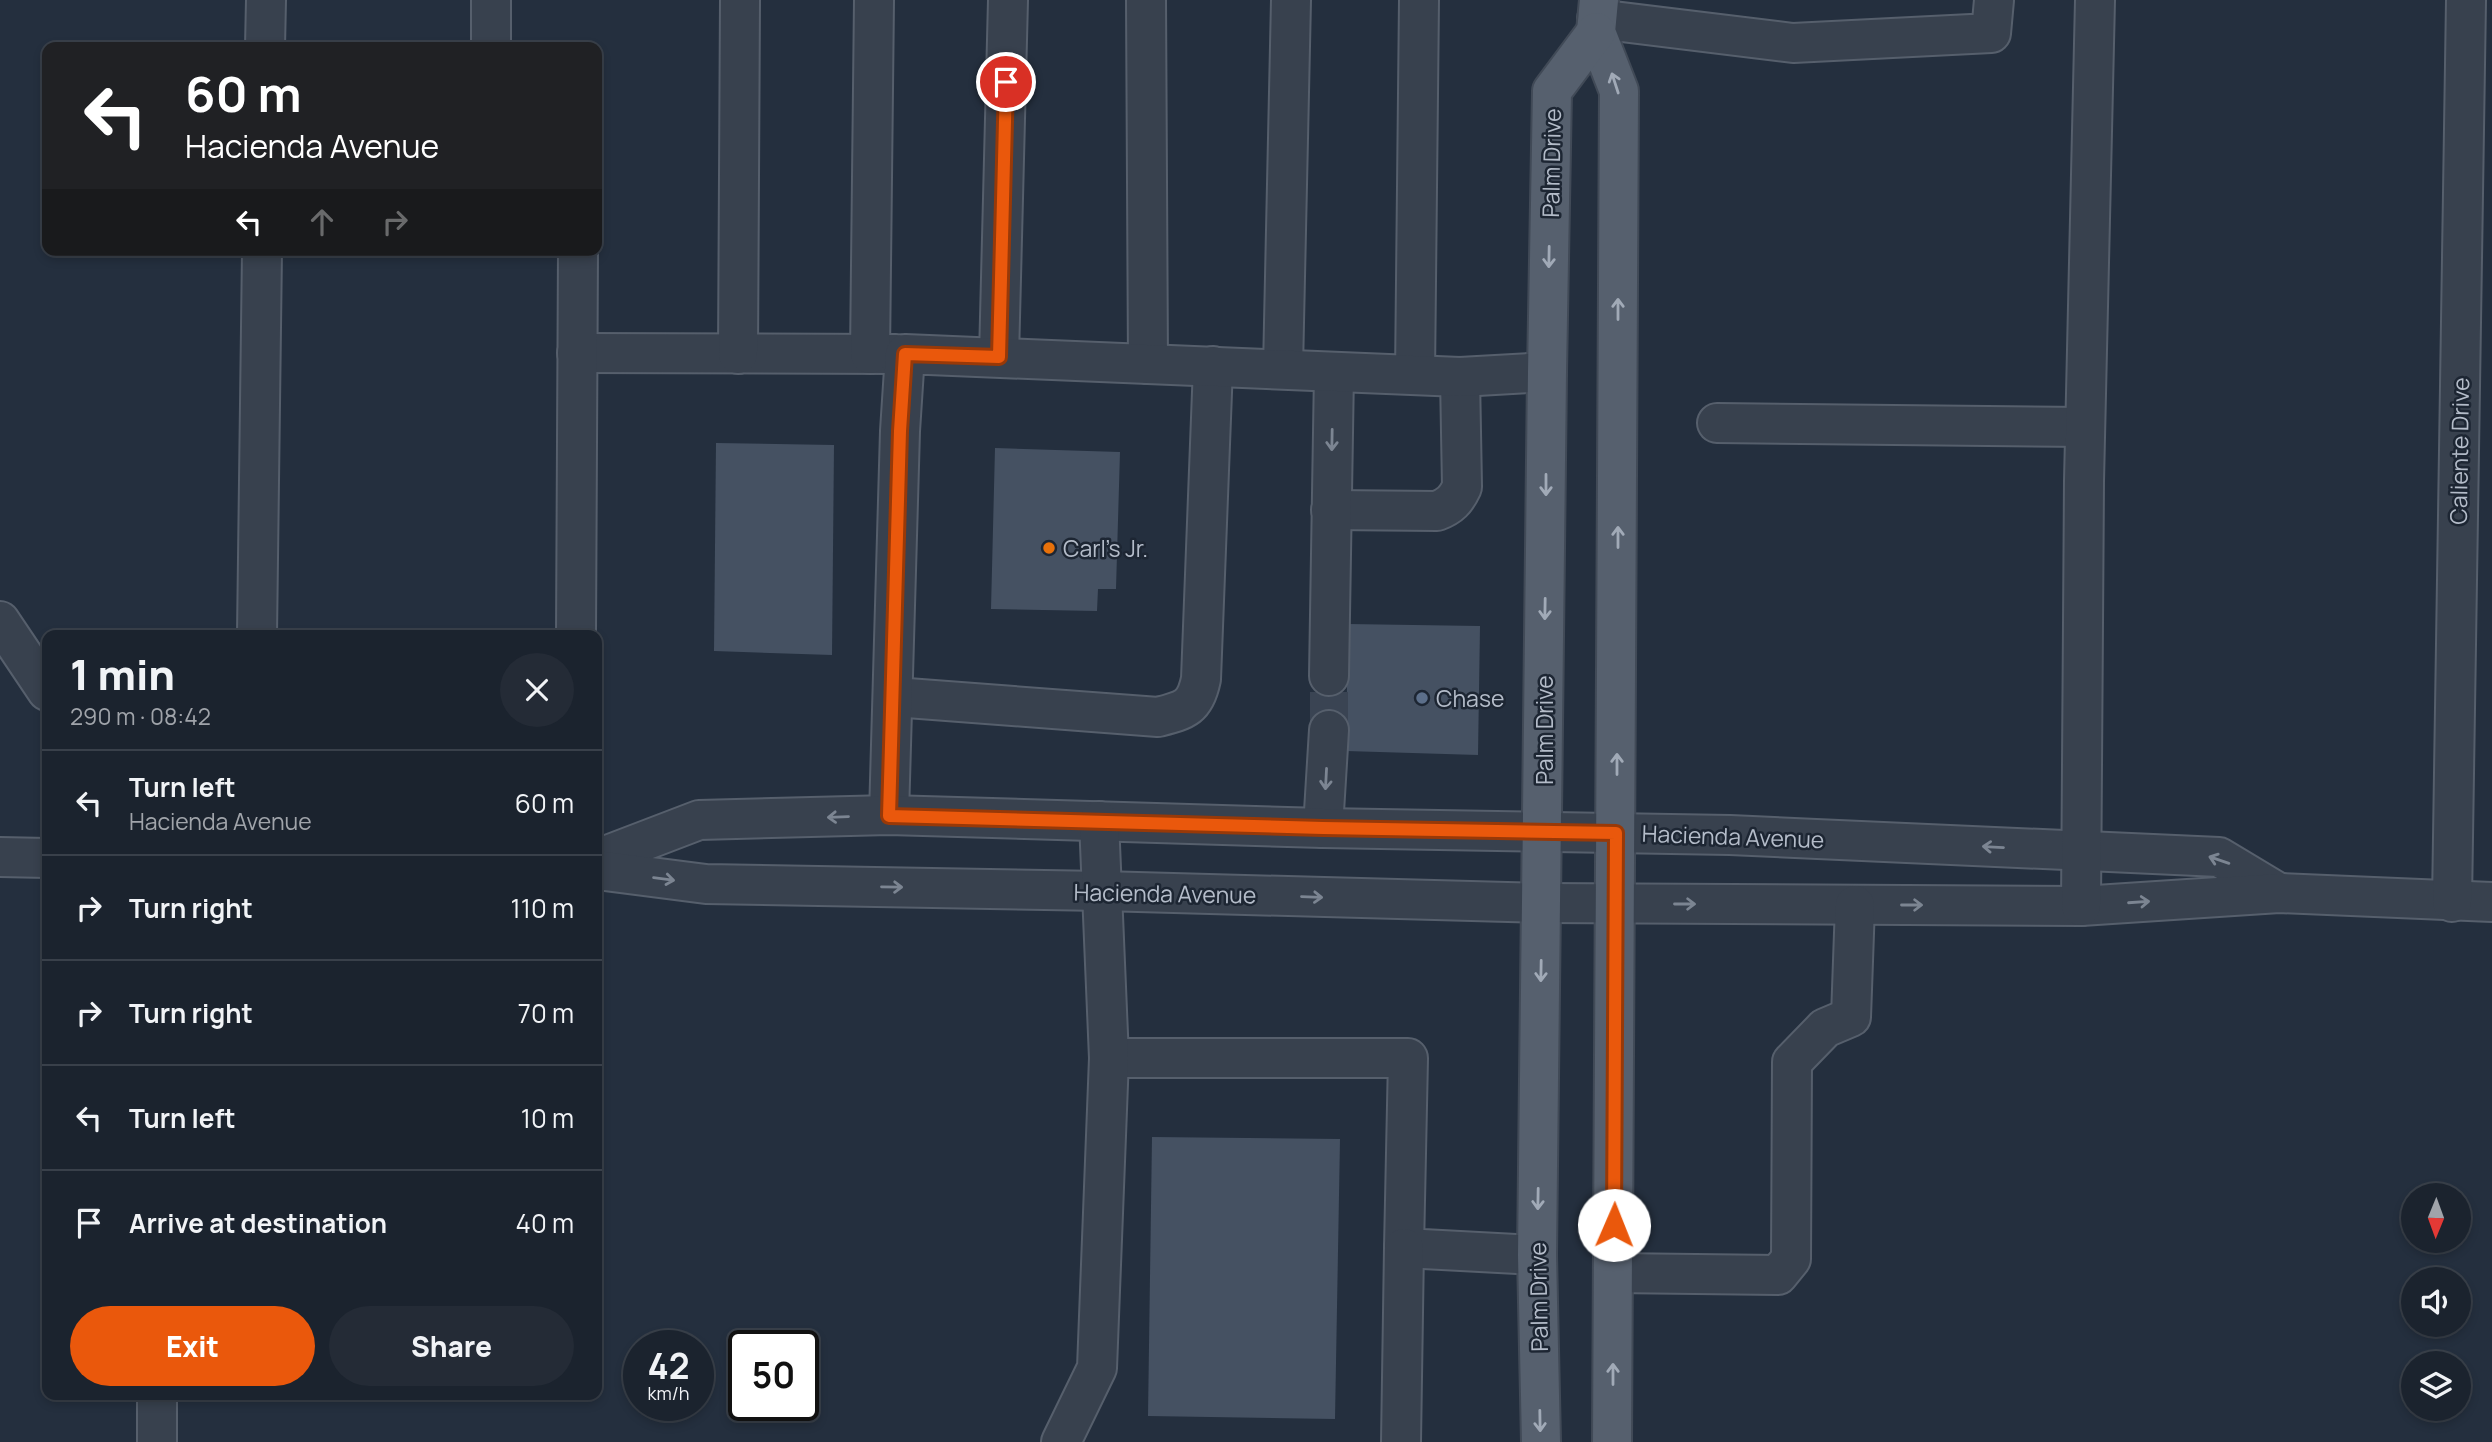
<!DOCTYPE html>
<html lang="en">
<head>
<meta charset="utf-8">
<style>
	body { margin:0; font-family:Manrope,sans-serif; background:#242b36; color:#f1f3f6; height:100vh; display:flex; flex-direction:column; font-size:26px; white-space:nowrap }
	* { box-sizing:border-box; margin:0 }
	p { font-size:23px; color:#a0a4aa }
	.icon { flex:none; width:38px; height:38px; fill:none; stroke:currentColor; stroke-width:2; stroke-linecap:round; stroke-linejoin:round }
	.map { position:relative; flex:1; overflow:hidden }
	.side { position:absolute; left:42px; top:630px; width:560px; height:770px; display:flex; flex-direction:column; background:#1b232e; border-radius:14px; box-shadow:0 4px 10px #0003,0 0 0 2px #39404a }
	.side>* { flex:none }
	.top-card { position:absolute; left:42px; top:42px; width:560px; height:214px; border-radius:14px; box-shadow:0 4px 10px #0003,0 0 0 2px #39404a; background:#202124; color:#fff; overflow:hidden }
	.needle { width:46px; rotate:181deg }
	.buttons { position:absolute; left:2401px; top:1183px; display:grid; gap:14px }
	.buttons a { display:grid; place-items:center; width:70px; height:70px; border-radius:50%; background:#1b232e; box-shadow:0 4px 10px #0003,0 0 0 2px #39404a; font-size:35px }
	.speed { position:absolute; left:623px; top:1330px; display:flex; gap:14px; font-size:35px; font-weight:700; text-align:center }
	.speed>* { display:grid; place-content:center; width:91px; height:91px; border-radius:50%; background:#1b232e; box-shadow:0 4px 10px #0003,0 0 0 2px #39404a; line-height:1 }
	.speed small { font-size:18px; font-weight:400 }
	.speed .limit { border:4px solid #111; border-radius:10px; background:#fff; color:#111 }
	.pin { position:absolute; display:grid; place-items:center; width:60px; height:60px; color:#fff; margin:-30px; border:4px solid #fff; border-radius:50%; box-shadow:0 2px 7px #0007 }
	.me { position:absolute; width:77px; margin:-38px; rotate:1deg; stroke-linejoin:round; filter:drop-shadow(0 0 5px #0008) }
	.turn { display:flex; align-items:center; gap:24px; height:147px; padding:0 28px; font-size:32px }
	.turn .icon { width:91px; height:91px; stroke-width:2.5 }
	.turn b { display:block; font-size:49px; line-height:60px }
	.lanes { display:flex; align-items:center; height:66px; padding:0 28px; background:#0003; justify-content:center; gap:35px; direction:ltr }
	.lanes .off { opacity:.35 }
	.round { display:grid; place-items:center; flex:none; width:74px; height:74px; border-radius:37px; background:#242b36 }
	.headline { display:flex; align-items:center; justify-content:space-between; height:119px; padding:0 28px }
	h1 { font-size:42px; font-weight:800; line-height:52px }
	.primary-button { display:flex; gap:14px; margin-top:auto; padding:14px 28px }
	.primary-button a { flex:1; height:80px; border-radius:42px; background:#ea580c; color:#fff; font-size:28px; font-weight:800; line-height:80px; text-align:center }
	.primary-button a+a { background:#242b36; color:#f1f3f6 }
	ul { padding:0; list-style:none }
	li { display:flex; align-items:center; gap:21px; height:105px; padding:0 28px; border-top:2px solid #39404a }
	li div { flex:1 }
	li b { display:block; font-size:26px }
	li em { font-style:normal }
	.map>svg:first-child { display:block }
	.building { fill:#455162 }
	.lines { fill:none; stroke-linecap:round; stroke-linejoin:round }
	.minor-tunnel { stroke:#3a4453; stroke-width:38; stroke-dasharray:38 19; stroke-linecap:butt }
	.minor-casing { stroke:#565f6c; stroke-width:42 }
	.major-casing { stroke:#414a57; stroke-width:42 }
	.minor { stroke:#38414e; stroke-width:38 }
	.major { stroke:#56606e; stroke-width:38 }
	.oneway { stroke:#a1aab7 }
	.oneway2 { stroke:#7c8592 }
	.route-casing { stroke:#983908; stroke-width:18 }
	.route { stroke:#ea580c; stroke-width:12 }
	.food-dot { fill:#e8710a; stroke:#1d2633; stroke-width:2.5 }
	.service-dot { fill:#5c6f8a; stroke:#1d2633; stroke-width:2.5 }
	.labels { text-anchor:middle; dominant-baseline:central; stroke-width:5; stroke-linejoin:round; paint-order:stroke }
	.street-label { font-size:23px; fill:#b4bcc9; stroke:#1d2633 }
	.poi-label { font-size:23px; fill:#b4bcc9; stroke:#1d2633; text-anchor:start }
</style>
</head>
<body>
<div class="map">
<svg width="2492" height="1442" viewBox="0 0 2492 1442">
	<rect width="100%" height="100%" fill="#242f3e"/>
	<!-- building -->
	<g class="building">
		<path d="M 716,443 L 834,445 L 832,655 L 714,651 Z"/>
		<path d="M 995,448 L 1120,452 L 1116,589 L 1098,589 L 1097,611 L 991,609 Z"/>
		<path d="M 1348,624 L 1480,626 L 1478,755 L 1346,751 Z"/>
		<path d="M 1152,1137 L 1340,1139 L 1335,1419 L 1148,1416 Z"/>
	</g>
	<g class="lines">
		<!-- minor-tunnel -->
		<path class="minor-tunnel" d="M 1329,730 L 1329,676"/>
		<defs>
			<g id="minor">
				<path d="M 491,0 L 491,47"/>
				<path d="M 1146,0 L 1148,364"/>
				<path d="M 1597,19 L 1793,43 L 1991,33 L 1994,0"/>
				<path d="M 265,47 L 266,0"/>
				<path d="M 577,353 L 896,354"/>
				<path d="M 738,354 L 740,0"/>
				<path d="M 870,354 L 874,0"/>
				<path d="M 999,357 L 1008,0"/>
				<path d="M 1283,369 L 1291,0"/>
				<path d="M 1415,375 L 1419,0"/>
				<path d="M 1717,423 L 2085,427"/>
				<path d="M 1331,510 L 1437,511 C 1450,506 1456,500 1462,487 L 1460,377"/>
				<path d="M 0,621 L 47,691"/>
				<path d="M 257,635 L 262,250"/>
				<path d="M 576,635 L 578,250"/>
				<path d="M 1329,676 L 1334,372"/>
				<path d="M 894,697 L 1158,717 C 1185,710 1195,708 1201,679 L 1213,366"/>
				<path d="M 889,815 L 900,431 L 905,354 L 1460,377 L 1547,372"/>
				<path d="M 1323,828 L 1329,730"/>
				<path d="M 0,857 L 47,858"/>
				<path d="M 597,859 L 699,820 L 889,815 L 1323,828 L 1730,835 L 2219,857 L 2279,893"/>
				<path d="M 597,870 L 706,884 L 1102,891 L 1542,903 L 2081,906 L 2279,893 L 2492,902"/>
				<path d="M 2452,902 L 2466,0"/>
				<path d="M 2081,906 L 2084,481 L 2095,0"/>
				<path d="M 1109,1058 L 1408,1058 L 1404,1248 L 1537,1255"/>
				<path d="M 1613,1273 L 1778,1275 L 1791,1259 L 1792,1062 L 1825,1028 L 1851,1017 L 1855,905"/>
				<path d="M 157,1442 L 157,1395"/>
				<path d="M 1061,1442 L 1097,1368 L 1109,1058 L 1099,821"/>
				<path d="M 1401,1442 L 1404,1248"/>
			</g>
			<g id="major">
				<path d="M 1599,0 L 1596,32 L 1619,91 L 1612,1442"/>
				<path d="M 1541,1442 L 1537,1255 L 1547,372 L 1552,91 L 1596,32"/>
			</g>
		</defs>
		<!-- minor casing -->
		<use href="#minor" class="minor-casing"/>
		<!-- major casing -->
		<use href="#major" class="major-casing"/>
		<!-- minor -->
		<use href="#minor" class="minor"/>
		<!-- major -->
		<use href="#major" class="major"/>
	</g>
	<!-- one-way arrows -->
	<defs><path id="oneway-shaft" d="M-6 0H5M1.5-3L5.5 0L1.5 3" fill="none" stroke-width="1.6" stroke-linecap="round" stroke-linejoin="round" transform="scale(1.75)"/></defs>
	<g class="oneway">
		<use href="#oneway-shaft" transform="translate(1615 83) rotate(-108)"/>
		<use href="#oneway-shaft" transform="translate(1549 257) rotate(91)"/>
		<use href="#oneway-shaft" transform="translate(1618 309) rotate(-90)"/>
		<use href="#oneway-shaft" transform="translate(1546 485) rotate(90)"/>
		<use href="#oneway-shaft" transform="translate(1618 537) rotate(-90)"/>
		<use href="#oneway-shaft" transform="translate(1545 609) rotate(91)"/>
		<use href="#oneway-shaft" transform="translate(1617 764) rotate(-90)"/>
		<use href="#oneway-shaft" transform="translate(1541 971) rotate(91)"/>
		<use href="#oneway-shaft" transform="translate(1538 1199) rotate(91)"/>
		<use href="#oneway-shaft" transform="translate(1613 1374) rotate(-90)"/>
		<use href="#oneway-shaft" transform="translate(1540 1421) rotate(89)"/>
	</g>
	<g class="oneway2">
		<use href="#oneway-shaft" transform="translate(1332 440) rotate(91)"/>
		<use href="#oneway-shaft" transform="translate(1326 779) rotate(93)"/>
		<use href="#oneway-shaft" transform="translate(838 817) rotate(178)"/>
		<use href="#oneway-shaft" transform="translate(1993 847) rotate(-177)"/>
		<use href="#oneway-shaft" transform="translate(2219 860) rotate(-161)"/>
		<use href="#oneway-shaft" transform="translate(664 879) rotate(7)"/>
		<use href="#oneway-shaft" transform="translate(892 887) rotate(1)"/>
		<use href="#oneway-shaft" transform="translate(1312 897) rotate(2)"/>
		<use href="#oneway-shaft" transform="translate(2139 902) rotate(-4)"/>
		<use href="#oneway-shaft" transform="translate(1685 904)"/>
		<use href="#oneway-shaft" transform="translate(1912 905)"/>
	</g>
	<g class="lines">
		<defs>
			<path id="route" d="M 1006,82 L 999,357 L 905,354 L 900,431 L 889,816 L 1323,828 L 1616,833 L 1614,1225"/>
		</defs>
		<!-- route casing -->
		<use href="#route" class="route-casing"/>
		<!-- route -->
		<use href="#route" class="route"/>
	</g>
	<!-- markers -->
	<circle class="food-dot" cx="1049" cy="548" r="7"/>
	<circle class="service-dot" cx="1422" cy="698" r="7"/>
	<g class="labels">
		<!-- street labels -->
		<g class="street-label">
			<text transform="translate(1551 163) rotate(-89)">Palm Drive</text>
			<text transform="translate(2459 451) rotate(-89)">Caliente Drive</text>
			<text transform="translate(1544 730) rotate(-90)">Palm Drive</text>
			<text transform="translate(1733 836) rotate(2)">Hacienda Avenue</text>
			<text transform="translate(1165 893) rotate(1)">Hacienda Avenue</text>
			<text transform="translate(1538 1297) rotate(-91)">Palm Drive</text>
		</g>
		<!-- poi labels -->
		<g class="poi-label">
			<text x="1063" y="548">Carl's Jr.</text>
			<text x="1436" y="698">Chase</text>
		</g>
	</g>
</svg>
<div class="buttons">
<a><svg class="needle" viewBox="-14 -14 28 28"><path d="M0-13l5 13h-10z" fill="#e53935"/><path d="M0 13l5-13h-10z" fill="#a0a4aa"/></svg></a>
<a><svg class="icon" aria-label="sound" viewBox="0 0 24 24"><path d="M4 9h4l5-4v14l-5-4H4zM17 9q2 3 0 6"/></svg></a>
<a><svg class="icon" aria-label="layers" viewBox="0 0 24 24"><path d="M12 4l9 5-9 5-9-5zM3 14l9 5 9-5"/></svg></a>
</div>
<div class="speed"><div>42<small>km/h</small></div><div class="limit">50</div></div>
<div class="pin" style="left:1006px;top:82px;background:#d93025"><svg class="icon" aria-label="arrive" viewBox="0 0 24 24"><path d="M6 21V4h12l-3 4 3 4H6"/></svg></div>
<svg class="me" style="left:1614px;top:1225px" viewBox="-20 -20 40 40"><circle r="19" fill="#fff"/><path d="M0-13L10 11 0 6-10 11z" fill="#ea580c"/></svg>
<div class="top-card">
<div class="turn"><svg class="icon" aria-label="left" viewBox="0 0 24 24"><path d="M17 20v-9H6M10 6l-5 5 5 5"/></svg><div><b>60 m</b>Hacienda Avenue</div></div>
<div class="lanes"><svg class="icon" aria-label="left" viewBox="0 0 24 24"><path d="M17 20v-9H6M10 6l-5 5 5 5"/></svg><svg class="icon off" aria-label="ahead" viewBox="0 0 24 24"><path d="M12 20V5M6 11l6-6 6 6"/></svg><svg class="icon off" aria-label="right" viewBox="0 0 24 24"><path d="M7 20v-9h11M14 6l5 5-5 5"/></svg></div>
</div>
<section class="side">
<div class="headline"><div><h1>1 min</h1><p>290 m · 08:42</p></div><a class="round"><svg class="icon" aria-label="close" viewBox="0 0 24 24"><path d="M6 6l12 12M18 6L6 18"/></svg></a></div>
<ul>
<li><svg class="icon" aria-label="left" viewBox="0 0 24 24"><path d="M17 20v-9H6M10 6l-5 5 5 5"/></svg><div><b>Turn left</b><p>Hacienda Avenue</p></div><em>60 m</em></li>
<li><svg class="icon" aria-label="right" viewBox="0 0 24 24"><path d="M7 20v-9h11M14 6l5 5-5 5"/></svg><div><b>Turn right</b></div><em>110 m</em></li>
<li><svg class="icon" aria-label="right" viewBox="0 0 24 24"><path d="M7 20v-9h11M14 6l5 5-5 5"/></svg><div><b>Turn right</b></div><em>70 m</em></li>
<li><svg class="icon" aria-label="left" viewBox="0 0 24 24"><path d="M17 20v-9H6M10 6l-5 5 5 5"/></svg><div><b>Turn left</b></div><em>10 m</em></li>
<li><svg class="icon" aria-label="arrive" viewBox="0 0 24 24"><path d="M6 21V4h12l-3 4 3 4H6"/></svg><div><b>Arrive at destination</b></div><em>40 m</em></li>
</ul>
<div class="primary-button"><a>Exit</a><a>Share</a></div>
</section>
</div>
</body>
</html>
